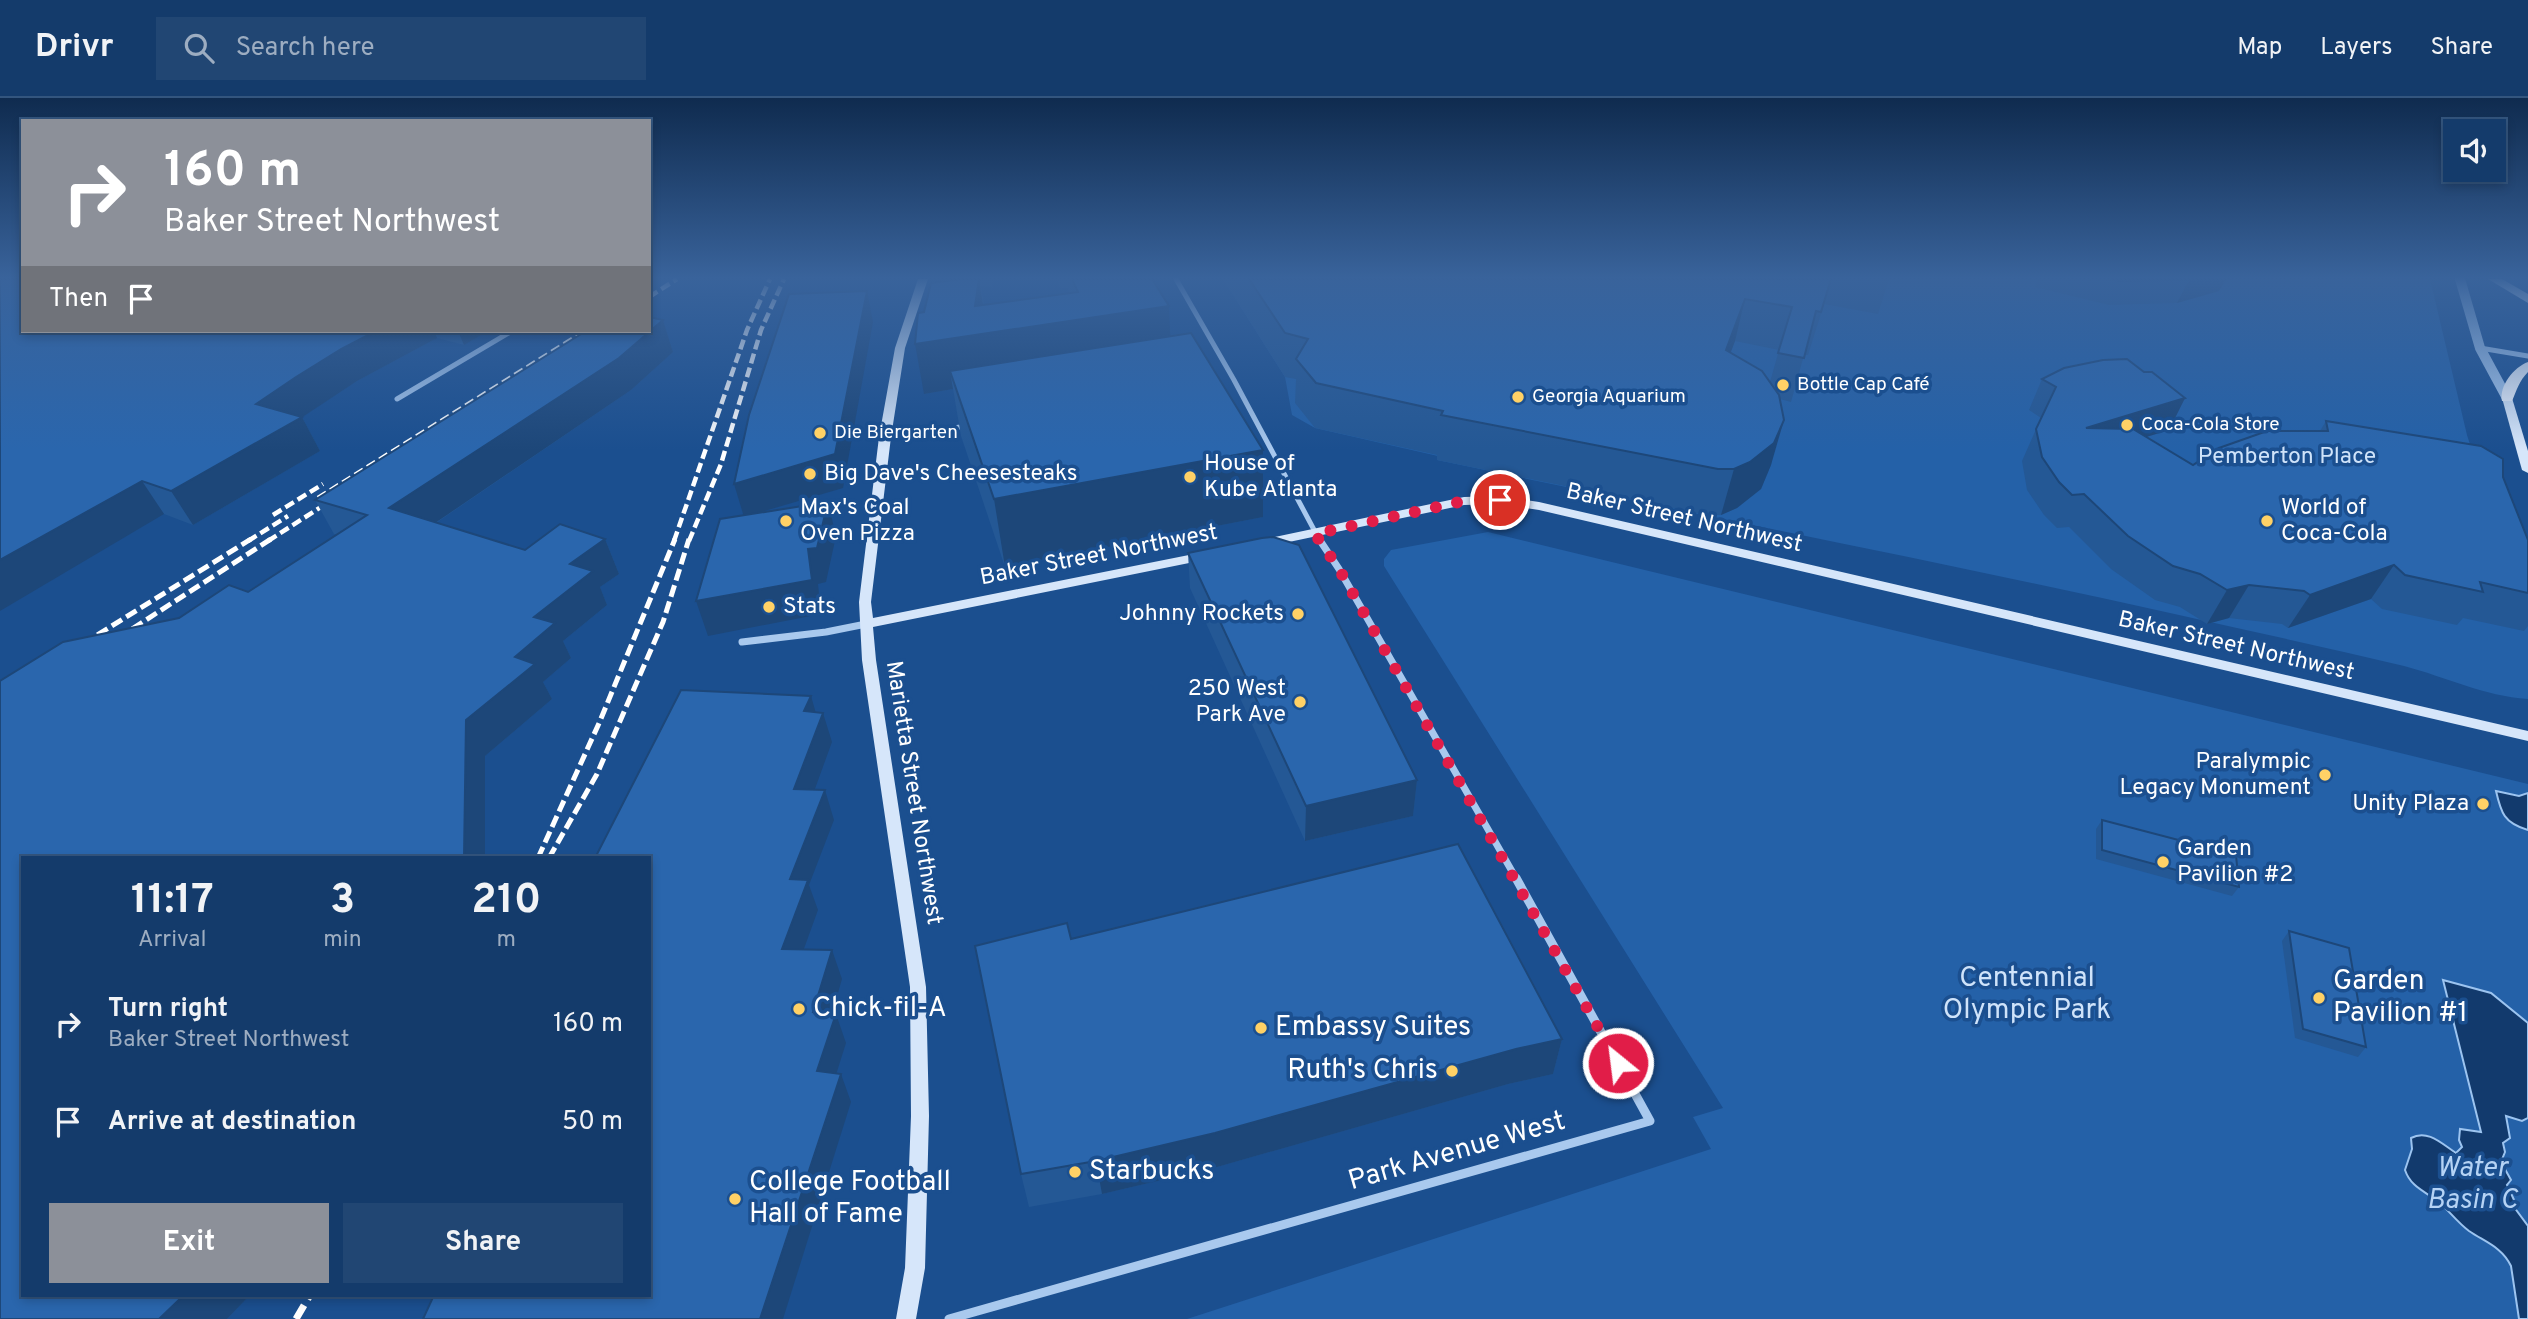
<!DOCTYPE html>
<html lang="en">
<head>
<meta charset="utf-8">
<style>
	body { margin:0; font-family:Overpass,sans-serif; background:#214673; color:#f1f3f6; height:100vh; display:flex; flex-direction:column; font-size:26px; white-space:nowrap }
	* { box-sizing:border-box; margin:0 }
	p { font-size:23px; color:#9dadc1 }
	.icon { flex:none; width:38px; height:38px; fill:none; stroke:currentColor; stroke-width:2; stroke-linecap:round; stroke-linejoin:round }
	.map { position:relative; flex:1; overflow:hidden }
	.sheet { position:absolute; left:21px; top:758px; width:630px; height:441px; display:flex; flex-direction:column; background:#143b6b; border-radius:0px; box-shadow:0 4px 10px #0003,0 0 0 2px #33557e }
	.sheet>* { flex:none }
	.top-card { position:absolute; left:21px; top:21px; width:630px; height:214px; border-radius:0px; box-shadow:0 4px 10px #0003,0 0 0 2px #33557e; background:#8c9099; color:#fff; overflow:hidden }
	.fabs { position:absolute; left:2443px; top:21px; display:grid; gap:14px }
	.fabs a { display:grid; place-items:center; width:63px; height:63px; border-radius:0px; background:#143b6b; box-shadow:0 4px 10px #0003,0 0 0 2px #33557e; font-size:35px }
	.pin { position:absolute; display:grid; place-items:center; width:60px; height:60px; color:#fff; margin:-30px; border:4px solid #fff; border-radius:50%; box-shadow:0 2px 7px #0007 }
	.me { position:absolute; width:77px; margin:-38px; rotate:331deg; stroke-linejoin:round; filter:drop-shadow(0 0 5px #0008) }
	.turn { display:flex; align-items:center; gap:24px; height:147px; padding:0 28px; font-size:32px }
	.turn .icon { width:91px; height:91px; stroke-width:2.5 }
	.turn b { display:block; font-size:49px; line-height:60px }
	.then { display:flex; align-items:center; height:66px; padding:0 28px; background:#0003; gap:14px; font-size:26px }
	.eta { display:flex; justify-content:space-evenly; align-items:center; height:119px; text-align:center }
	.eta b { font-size:42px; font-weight:700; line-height:49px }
	.action { display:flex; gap:14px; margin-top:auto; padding:14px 28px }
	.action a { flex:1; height:80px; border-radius:0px; background:#8c9099; color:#fff; font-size:28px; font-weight:700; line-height:80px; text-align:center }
	.action a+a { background:#214673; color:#f1f3f6 }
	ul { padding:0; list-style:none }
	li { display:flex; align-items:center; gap:21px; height:98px; padding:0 28px }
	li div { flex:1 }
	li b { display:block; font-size:26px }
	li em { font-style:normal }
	header { display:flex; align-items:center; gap:42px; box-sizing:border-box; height:98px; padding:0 35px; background:#143b6b; border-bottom:2px solid #33557e }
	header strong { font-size:33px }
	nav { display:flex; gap:38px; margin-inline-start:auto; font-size:24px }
	.search { width:490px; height:63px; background:#214673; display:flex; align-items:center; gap:18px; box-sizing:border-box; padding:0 24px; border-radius:0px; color:#9dadc1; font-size:26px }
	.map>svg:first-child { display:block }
	.green { fill:#2461a8 }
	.water { fill:#123a6d; stroke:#9cc4f0; stroke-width:2 }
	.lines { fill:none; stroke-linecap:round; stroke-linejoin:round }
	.minor-far2 { stroke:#a9c9ee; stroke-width:5 }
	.minor-far1 { stroke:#a9c9ee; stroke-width:7 }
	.minor { stroke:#a9c9ee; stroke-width:9 }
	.tertiary { stroke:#a9c9ee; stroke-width:10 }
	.secondary { fill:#d6e6fa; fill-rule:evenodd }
	.primary { fill:#f0f6ff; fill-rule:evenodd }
	.rail-far2 { stroke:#fff; stroke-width:4.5; stroke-dasharray:10 4.5; stroke-linecap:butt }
	.rail-far1 { stroke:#fff; stroke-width:5; stroke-dasharray:12 5; stroke-linecap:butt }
	.rail { stroke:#fff; stroke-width:7; stroke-dasharray:16 7; stroke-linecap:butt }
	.wall { fill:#245895; fill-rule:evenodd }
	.shaded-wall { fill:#1d4779 }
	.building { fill:#2a66ad; stroke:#1d4779; stroke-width:2 }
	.route { stroke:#e11d48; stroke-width:12; stroke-dasharray:0 21.6 }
	.poi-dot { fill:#ffd166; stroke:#1b4f8f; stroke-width:2.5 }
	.labels { text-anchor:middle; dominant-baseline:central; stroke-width:7; stroke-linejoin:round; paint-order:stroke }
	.far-poi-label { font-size:19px; fill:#fff; stroke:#1b4f8f; text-anchor:start }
	.park-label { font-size:23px; fill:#cfe3fa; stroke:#1b4f8f }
	.poi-label { font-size:23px; fill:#fff; stroke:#1b4f8f; text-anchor:start }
	.street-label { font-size:23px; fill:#fff; stroke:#1b4f8f }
	.near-park-label { font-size:28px; fill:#cfe3fa; stroke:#1b4f8f }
	.near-poi-label { font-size:28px; fill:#fff; stroke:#1b4f8f; text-anchor:start }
	.near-street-label { font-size:28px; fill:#fff; stroke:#1b4f8f }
	.near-water-label { font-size:28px; font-style:italic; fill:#b5d3f5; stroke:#1b4f8f }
</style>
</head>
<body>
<header>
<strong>Drivr</strong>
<div class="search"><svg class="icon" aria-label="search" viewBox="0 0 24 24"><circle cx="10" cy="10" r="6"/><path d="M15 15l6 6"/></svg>Search here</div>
<nav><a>Map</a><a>Layers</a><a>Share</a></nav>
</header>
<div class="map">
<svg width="2528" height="1221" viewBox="0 0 2528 1221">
	<rect width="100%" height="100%" fill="#1b4f8f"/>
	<!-- green -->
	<g class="green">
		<path d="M 1223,181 L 2430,181 L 2467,337 L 2528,527 L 2528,601 C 2484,598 2446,579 2404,568 C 2329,550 2254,534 2179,517 C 1932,462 1684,414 1437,362 L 1438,358 L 1315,330 L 1292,317 L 1285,279 Z"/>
		<path d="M 1488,434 L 2528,686 L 2528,1221 L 1187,1221 L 1711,1051 L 1693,1019 L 1723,1010 L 1384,468 L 1384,461 L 1391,452 Z"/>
	</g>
	<!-- water -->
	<g class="water">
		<path d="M 2496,693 L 2519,698 L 2528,695 L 2528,732 C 2504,725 2501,715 2496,693 Z"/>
		<path d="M 2443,882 L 2491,895 L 2528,925 L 2528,1020 L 2522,1023 L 2506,1018 L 2510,1040 L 2503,1045 L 2505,1054 L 2501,1064 L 2511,1082 L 2507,1087 L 2515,1104 L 2514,1109 L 2528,1128 L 2528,1221 L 2519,1221 L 2511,1168 C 2502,1149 2485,1144 2469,1133 C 2458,1125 2450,1114 2440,1105 C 2427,1094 2411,1090 2405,1072 L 2412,1051 L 2411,1040 C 2428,1031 2442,1046 2456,1055 L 2462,1049 L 2459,1042 L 2460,1031 L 2481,1034 Z"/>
	</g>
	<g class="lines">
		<!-- minor-far2 -->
		<g class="minor-far2">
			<path d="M 1176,181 L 1234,282 L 1320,443"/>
			<path d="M 2480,250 L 2528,258"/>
			<path d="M 397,301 L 512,233"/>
			<path d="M 885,339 L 968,328"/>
		</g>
		<!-- minor-far1 -->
		<g class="minor-far1">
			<path d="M 1319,441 L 1339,471 L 1517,782"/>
			<path d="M 742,544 L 826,534 L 866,526"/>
		</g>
		<!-- minor -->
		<path class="minor" d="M 949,1221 L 1650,1023 L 1516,780"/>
		<!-- tertiary -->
		<path class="tertiary" d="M 2460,181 L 2480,250 L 2507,300"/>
		<!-- secondary -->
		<g class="secondary">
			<path d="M 918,181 L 928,181 L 905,250 L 891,339 L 871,504 L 873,520 L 1204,454 L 1210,458 L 1204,462 L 873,529 L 876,562 L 926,889 L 929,1018 L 925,1170 L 916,1221 L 896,1221 L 905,1170 L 911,1018 L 910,889 L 862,562 L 859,504 L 879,339 L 895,250 Z"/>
			<path d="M 2507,297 L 2512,300 L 2528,353 L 2528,375 L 2522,372 L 2502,300 Z"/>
			<path d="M 1500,398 L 1539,404 L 2528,633 L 2528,643 L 1539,412 L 1500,406 L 1464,407 L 1265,449 L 1259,445 L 1265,441 L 1464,399 Z"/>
		</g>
		<!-- primary -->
		<g class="primary">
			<path d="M 2488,181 L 2502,181 L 2528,196 L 2528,205 Z"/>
			<path d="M 2528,264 L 2528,274 C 2519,283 2517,292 2512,303 L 2502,303 C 2499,288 2514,269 2528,264 Z"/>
		</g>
		<!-- rail-far2 -->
		<g class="rail-far2">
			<path d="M 649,182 L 652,181"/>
			<path d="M 649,199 L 677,181"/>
			<path d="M 318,400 L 585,233"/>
			<path d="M 273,417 L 323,386"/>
			<path d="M 248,443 L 288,418"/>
			<path d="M 268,443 L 335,400"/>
			<path d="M 674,443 L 747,232 L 770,181"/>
			<path d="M 689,443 L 721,366 L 761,232 L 784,181"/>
		</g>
		<!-- rail-far1 -->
		<g class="rail-far1">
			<path d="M 118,540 L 271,441"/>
			<path d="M 83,546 L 251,441"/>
			<path d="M 538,760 L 600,623 L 675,441"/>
			<path d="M 549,760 L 597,676 L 663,524 L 689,441"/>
		</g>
		<!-- rail -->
		<path class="rail" d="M 296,1221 L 310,1197"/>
	</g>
	<!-- wall -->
	<g class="wall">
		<path d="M 961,181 L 1152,181 L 1170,238 L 1263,419 L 1005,469 L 961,338 L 953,291 L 924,296 L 924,214 ZM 993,181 L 1057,182 L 1060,190 L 1068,190 L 1069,196 L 984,207 L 981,188 L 992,189 Z"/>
		<path d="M 1223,181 L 1889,181 L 1878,216 L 1824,206 L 1808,257 L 1804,257 L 1791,304 L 1780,301 L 1771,367 L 1761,391 L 1737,410 L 1721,417 L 1706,417 L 1437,362 L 1437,357 L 1315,330 L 1295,305 L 1296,281 L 1285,279 ZM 1735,243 L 1779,252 L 1770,284 L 1730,255 Z"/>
		<path d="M 2038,181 L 2226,181 L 2219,193 L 2177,205 L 2109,207 L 2035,189 Z"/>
		<path d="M 649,219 L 663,222 L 673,254 L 631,292 L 436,425 L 525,452 L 560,426 L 605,441 L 619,476 L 600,489 L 607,507 L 563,543 L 571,560 L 543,584 L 552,601 L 485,658 L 485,760 L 23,760 L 23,1197 L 250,1197 L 227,1221 L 0,1221 L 0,583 L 63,544 L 179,520 L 229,487 L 248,494 L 337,437 L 334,436 L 315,402 L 586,233 L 649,233 Z"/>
		<path d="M 23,233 L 488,233 L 464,247 L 437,240 L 357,283 L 314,311 L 302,319 L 320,353 L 193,427 L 164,416 Z"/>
		<path d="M 2144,274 L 2185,300 L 2169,332 L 2146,339 L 2193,367 L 2320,333 L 2326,323 L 2503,379 L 2528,442 L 2528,528 L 2524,533 L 2463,520 L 2457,527 L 2382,511 L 2371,501 L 2288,530 L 2282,526 L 2229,520 L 2207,526 L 2180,509 L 2155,502 L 2111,471 L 2069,429 L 2057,430 L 2044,417 L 2027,392 L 2022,363 L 2041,320 L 2029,312 L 2042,281 Z"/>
		<path d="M 1188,455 L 1417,682 L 1413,718 L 1305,743 L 1190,490 Z"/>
		<path d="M 2102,722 L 2239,789 L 2232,798 L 2096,761 L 2096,731 Z"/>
		<path d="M 2289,833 L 2366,949 L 2358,959 L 2295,940 L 2282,843 Z"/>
		<path d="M 1071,841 L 1562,941 L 1553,976 L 1508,986 L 1217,1069 L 1102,1096 L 1029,1109 L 1021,1076 Z"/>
	</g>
	<!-- shaded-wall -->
	<g class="shaded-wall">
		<path d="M 979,181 L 986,227 L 1169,208 L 1171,257 L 950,273 L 953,291 L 924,296 L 915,246 L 975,208 Z"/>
		<path d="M 2192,181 L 2226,181 L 2219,193 L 2177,205 L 2189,182 Z"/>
		<path d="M 867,193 L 873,224 L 843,390 L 744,419 L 734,386 Z"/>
		<path d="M 1745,201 L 1735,243 L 1715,296 L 1726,252 Z"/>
		<path d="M 663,222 L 673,254 L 631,292 L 407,444 L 389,410 Z"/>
		<path d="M 376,233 L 434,233 L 437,240 L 357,283 L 301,320 L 302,319 L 320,353 L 193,427 L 171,393 L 256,306 L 296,279 L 341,251 Z"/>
		<path d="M 458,233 L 488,233 L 464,247 Z"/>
		<path d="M 2185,300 L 2169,332 L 2071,362 L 2086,330 Z"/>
		<path d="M 1784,322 L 1771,367 L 1761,391 L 1737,410 L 1721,417 L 1734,371 Z"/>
		<path d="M 1263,352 L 1263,419 L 1005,469 L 994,401 Z"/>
		<path d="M 142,383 L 164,416 L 0,513 L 0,462 Z"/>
		<path d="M 828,404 L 836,438 L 826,484 L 818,486 L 821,516 L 708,538 L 696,503 L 808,451 Z"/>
		<path d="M 605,441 L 619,476 L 600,489 L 607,507 L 563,543 L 571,560 L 543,584 L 552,601 L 485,658 L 485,760 L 464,760 L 466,622 L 515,559 L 534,519 L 570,466 Z"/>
		<path d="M 2394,467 L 2371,501 L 2288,530 L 2310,497 Z"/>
		<path d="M 2249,487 L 2229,520 L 2207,526 L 2227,492 Z"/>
		<path d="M 811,598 L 819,626 L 823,615 L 832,644 L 804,721 L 794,691 L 804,613 Z"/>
		<path d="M 1417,682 L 1413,718 L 1305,743 L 1306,708 Z"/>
		<path d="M 825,692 L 834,722 L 809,787 L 818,812 L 793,881 L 782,851 L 790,781 Z"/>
		<path d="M 832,852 L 842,881 L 824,943 L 813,914 Z"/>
		<path d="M 836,916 L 846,945 L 828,1002 L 817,973 Z"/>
		<path d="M 1562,941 L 1553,976 L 1508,986 L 1217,1069 L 1102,1096 L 1096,1063 L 1516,951 Z"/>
		<path d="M 841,976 L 851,1004 L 783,1221 L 760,1221 Z"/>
		<path d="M 184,1197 L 250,1197 L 227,1221 L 159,1221 Z"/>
	</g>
	<!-- building -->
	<g class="building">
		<path d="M 0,181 L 23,181 L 23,233 L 376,233 L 341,251 L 296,279 L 256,306 L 302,319 L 171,393 L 142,383 L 0,462 Z"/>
		<path d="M 961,181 L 979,181 L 975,208 L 1078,194 L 1072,181 L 1152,181 L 1169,208 L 915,246 L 918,215 L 924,214 L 931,185 Z"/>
		<path d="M 1249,181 L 1831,181 L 1821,214 L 1816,213 L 1804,260 L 1778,255 L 1792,209 L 1745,201 L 1726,252 L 1762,273 L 1779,297 L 1784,322 L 1774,345 L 1750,364 L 1734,371 L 1718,371 L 1441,317 L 1443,313 L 1316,285 L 1296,261 L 1308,241 L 1285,235 Z"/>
		<path d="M 2110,181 L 2192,181 L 2189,182 L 2119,183 Z"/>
		<path d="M 867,193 L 835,356 L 734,386 L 749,317 L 789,196 Z"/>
		<path d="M 649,219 L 663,222 L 619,260 L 389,410 L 525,452 L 560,426 L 605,441 L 570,466 L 593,473 L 534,519 L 555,525 L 515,559 L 535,566 L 466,622 L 464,760 L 23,760 L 23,1197 L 184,1197 L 159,1221 L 0,1221 L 0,583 L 63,544 L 179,520 L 229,487 L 248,494 L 367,417 L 315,402 L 586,233 L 649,233 Z"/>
		<path d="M 1191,235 L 1263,352 L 994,401 L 950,273 Z"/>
		<path d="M 2127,261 L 2144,274 L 2152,274 L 2185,300 L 2086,330 L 2133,331 L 2193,367 L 2219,350 L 2267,333 L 2328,333 L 2326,323 L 2481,348 L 2503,361 L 2503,379 L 2528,442 L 2528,495 L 2480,484 L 2483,494 L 2405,477 L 2394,467 L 2310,497 L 2304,493 L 2249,487 L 2227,492 L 2200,476 L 2173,468 L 2128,438 L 2084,396 L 2072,397 L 2059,384 L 2042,359 L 2036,331 L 2056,289 L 2042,281 L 2064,270 L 2103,262 Z"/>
		<path d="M 828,404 L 817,450 L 808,451 L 812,482 L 696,503 L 720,421 Z"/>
		<path d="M 1273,439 L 1299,447 L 1417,682 L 1306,708 L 1188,455 L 1262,440 Z"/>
		<path d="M 681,592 L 811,598 L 804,613 L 823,615 L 794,691 L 825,692 L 790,781 L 808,782 L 782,851 L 832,852 L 813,914 L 836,916 L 817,973 L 841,976 L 760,1221 L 423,1221 L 434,1197 L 649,1197 L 649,760 L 595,760 Z"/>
		<path d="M 2102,722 L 2236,757 L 2239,789 L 2102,752 Z"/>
		<path d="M 1458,746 L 1562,941 L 1516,951 L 1215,1035 L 1096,1063 L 1021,1076 L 975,848 L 1067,825 L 1071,841 Z"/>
		<path d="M 2289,833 L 2349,850 L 2366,949 L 2303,931 Z"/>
	</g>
	<!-- sky -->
	<linearGradient id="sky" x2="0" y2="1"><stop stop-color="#0f2b4f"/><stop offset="0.51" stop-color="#39639b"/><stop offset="1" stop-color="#39639b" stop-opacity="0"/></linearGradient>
	<rect width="2528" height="352" fill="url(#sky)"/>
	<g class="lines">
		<!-- route -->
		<path class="route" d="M 1500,402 L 1464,403 L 1315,436 L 1339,471 L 1618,965"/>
	</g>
	<!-- markers -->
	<g class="poi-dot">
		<circle cx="1783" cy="287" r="7"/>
		<circle cx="1518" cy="299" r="7"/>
		<circle cx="2127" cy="327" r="7"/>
		<circle cx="820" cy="335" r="7"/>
		<circle cx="810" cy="376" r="7"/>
		<circle cx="1190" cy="379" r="7"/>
		<circle cx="786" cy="423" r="7"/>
		<circle cx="2267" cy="423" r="7"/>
		<circle cx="769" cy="509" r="7"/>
		<circle cx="1298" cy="516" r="7"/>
		<circle cx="1300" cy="604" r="7"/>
		<circle cx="2325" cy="677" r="7"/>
		<circle cx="2483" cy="706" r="7"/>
		<circle cx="2163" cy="764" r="7"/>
		<circle cx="2319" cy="900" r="7"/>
		<circle cx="799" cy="911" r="7"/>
		<circle cx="1261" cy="930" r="7"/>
		<circle cx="1452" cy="973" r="7"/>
		<circle cx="1075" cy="1074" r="7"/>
		<circle cx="735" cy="1101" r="7"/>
	</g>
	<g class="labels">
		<!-- far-poi labels -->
		<g class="far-poi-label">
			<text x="1797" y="287">Bottle Cap Café</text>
			<text x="1532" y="299">Georgia Aquarium</text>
			<text x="2141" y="327">Coca‑Cola Store</text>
			<text x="834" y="335">Die Biergarten</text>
		</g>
		<!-- park labels -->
		<g class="park-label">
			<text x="2287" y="359">Pemberton Place</text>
		</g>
		<!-- poi labels -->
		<g class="poi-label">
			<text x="1204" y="366">House of<tspan x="1204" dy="26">Kube Atlanta</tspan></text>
			<text x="824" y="376">Big Dave's Cheesesteaks</text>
			<text x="800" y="410">Max's Coal<tspan x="800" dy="26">Oven Pizza</tspan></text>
			<text x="2281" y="410">World of<tspan x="2281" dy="26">Coca-Cola</tspan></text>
			<text x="783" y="509">Stats</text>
			<text x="1284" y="516" text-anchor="end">Johnny Rockets</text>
			<text x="1286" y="591" text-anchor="end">250 West<tspan x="1286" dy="26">Park Ave</tspan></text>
			<text x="2311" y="664" text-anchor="end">Paralympic<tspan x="2311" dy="26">Legacy Monument</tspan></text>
			<text x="2469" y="706" text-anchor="end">Unity Plaza</text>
			<text x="2177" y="751">Garden<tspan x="2177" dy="26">Pavilion #2</tspan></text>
		</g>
		<!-- street labels -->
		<g class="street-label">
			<text transform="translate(1684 421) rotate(13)">Baker Street Northwest</text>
			<text transform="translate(1099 458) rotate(-11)">Baker Street Northwest</text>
			<text transform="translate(2236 549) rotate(13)">Baker Street Northwest</text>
			<text transform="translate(913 695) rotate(81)">Marietta Street Northwest</text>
		</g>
		<!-- near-park labels -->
		<g class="near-park-label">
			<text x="2027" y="881">Centennial<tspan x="2027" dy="32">Olympic Park</tspan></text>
		</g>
		<!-- near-poi labels -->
		<g class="near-poi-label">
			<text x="2333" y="884">Garden<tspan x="2333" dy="32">Pavilion #1</tspan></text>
			<text x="813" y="911">Chick-fil-A</text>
			<text x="1275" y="930">Embassy Suites</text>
			<text x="1438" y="973" text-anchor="end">Ruth's Chris</text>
			<text x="1089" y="1074">Starbucks</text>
			<text x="749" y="1085">College Football<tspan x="749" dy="32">Hall of Fame</tspan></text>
		</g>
		<!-- near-street labels -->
		<g class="near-street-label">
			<text transform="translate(1457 1054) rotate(-16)">Park Avenue West</text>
		</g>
		<!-- near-water labels -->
		<g class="near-water-label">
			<text x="2472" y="1071">Water<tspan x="2472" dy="32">Basin C</tspan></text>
		</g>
	</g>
</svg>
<div class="fabs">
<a><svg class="icon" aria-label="sound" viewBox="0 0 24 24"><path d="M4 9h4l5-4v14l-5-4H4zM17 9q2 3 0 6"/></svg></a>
</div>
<div class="pin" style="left:1500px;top:402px;background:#d93025"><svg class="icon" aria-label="arrive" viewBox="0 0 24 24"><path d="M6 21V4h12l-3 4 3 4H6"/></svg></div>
<svg class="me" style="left:1618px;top:965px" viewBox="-20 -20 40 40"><circle r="17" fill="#e11d48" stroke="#fff" stroke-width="3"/><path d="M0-11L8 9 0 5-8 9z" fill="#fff"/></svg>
<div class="top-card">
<div class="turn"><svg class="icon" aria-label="right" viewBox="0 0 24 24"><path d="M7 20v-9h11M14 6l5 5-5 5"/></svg><div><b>160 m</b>Baker Street Northwest</div></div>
<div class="then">Then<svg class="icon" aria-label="arrive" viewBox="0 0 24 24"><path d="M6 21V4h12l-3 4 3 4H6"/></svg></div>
</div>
<section class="sheet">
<div class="eta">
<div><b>11:17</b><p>Arrival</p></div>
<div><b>3</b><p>min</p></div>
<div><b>210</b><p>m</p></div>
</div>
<ul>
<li><svg class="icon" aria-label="right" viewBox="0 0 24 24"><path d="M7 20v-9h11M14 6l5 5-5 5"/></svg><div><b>Turn right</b><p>Baker Street Northwest</p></div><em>160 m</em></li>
<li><svg class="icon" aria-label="arrive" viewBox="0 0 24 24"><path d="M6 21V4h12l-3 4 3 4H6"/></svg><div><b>Arrive at destination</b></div><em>50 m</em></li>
</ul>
<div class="action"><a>Exit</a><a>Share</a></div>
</section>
</div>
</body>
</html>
